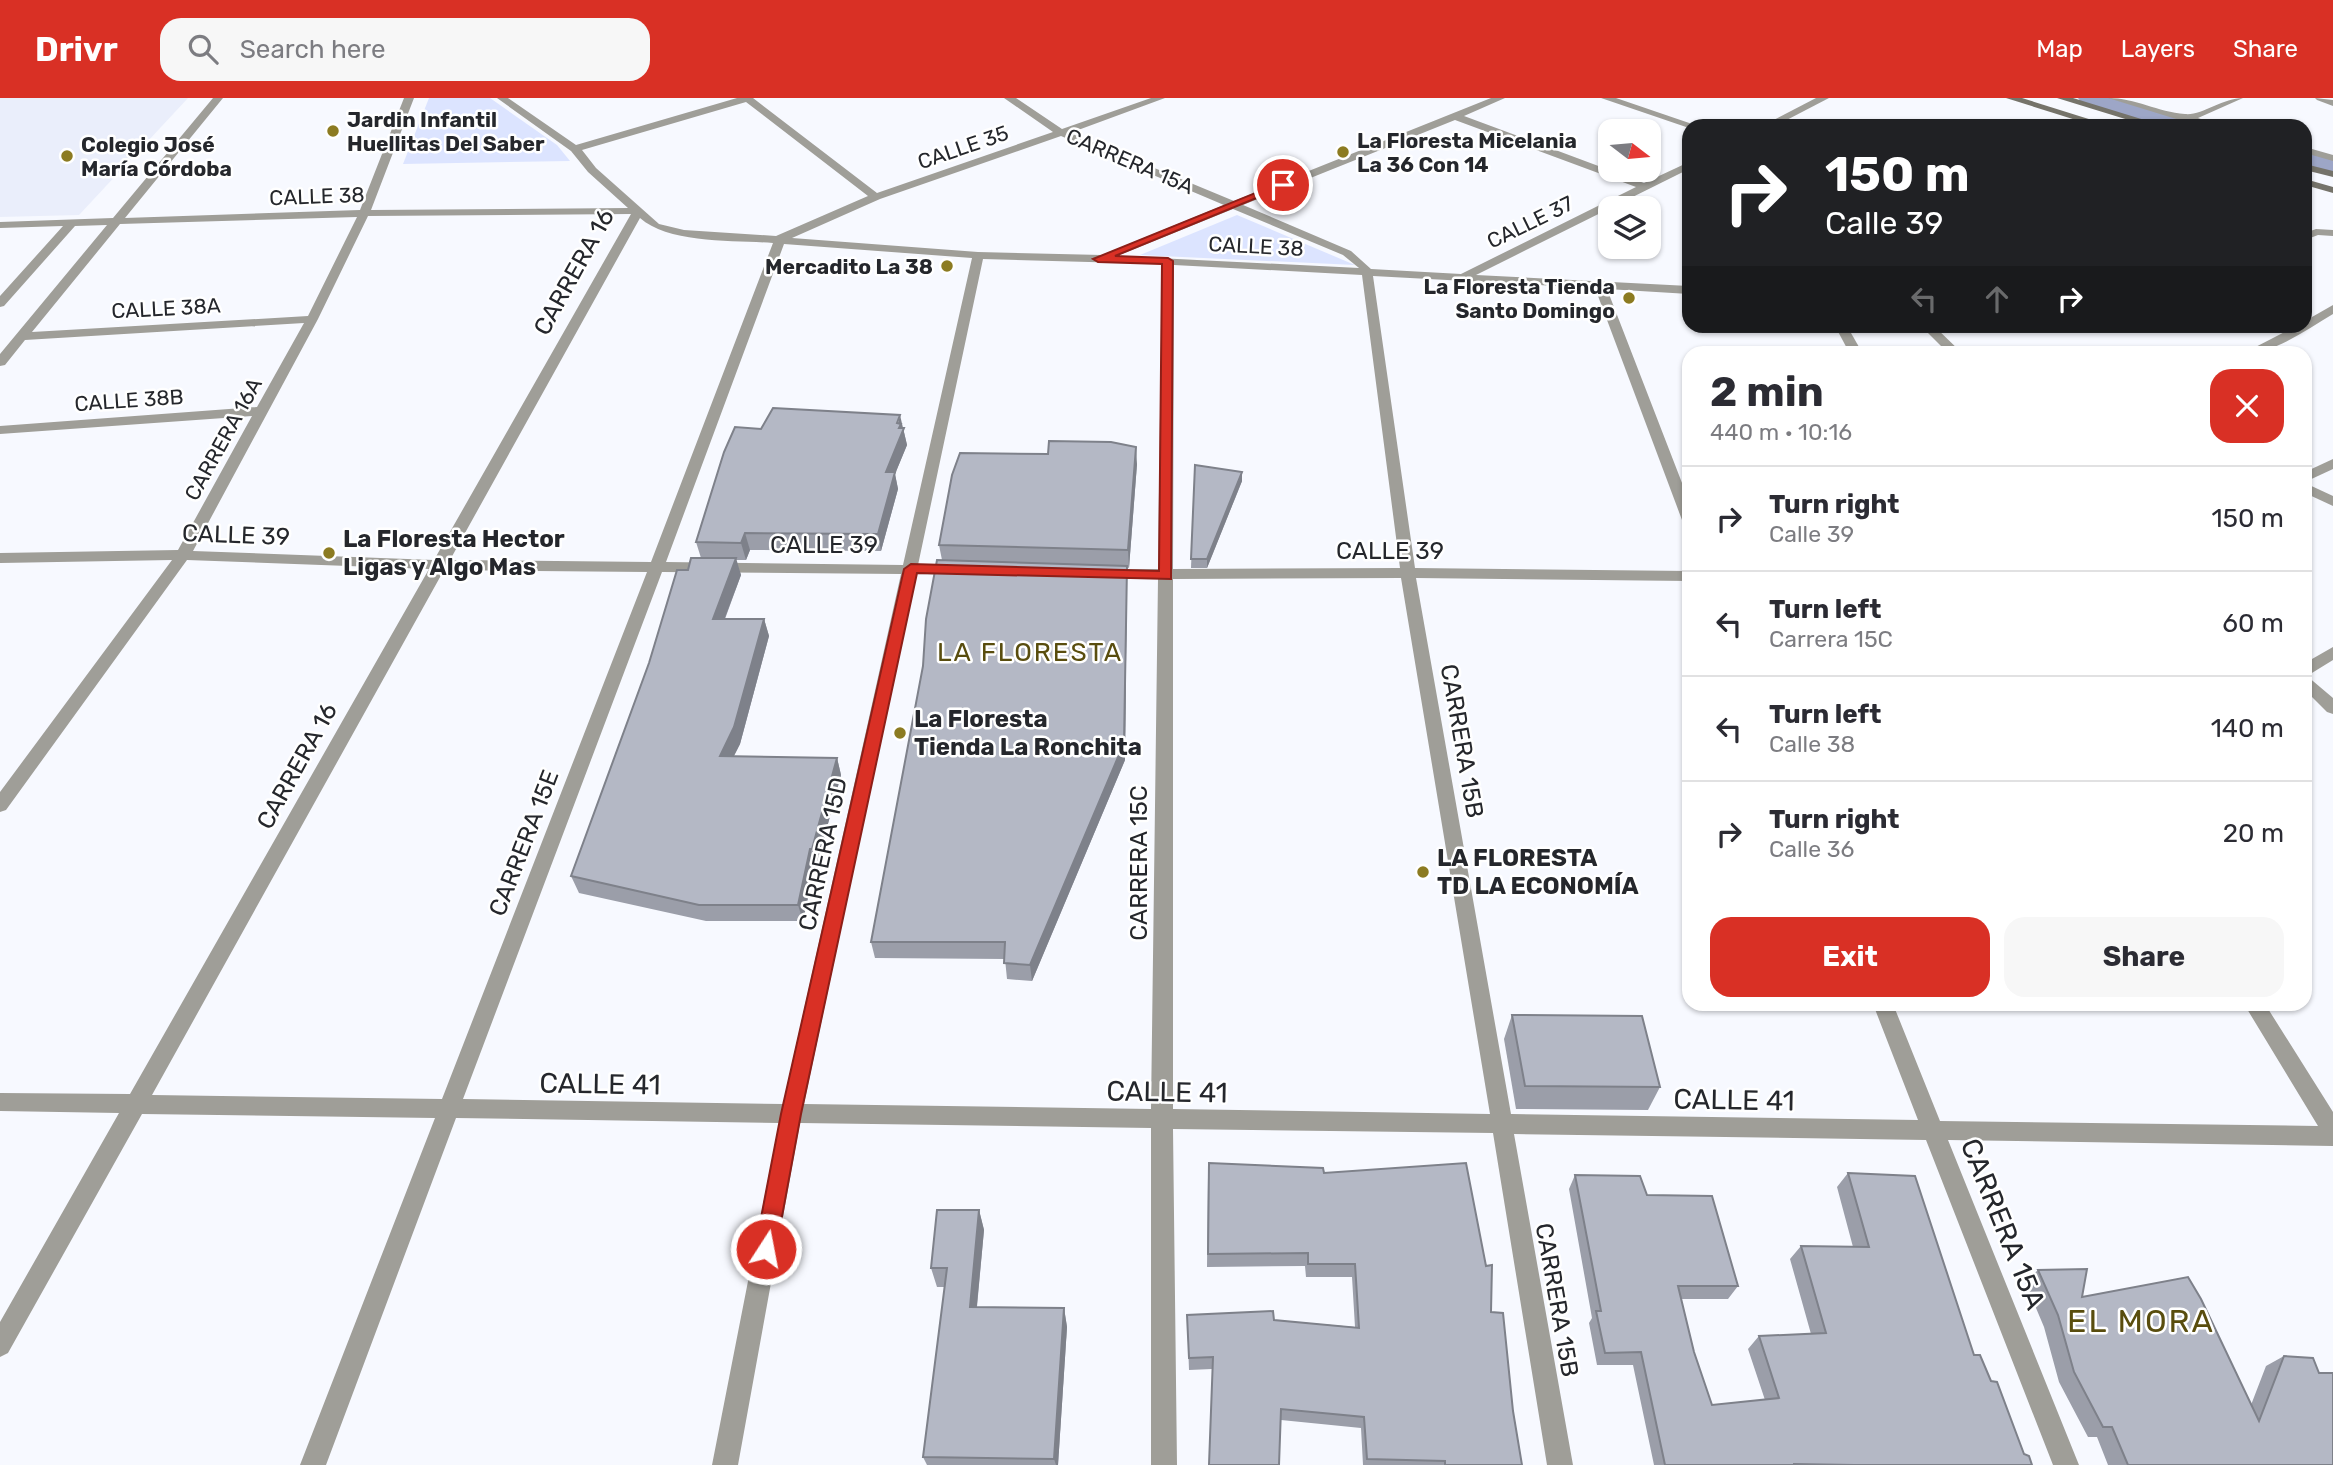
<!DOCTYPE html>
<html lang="en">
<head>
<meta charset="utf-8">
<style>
	body { margin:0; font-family:Rubik,sans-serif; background:#f7f7f7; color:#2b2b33; height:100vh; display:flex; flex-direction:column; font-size:26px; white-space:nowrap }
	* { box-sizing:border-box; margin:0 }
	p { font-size:23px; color:#7c7c81 }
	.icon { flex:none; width:38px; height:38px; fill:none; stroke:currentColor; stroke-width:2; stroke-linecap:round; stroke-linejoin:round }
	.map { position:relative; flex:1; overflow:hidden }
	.sheet { position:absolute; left:1682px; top:248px; width:630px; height:665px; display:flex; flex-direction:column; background:#fff; border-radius:21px; box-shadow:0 2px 5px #0004 }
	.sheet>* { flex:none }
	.banner { position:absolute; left:1682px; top:21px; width:630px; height:214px; border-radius:21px; box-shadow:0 2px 5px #0004; background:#202124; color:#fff; overflow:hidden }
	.needle { width:46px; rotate:106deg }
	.buttons { position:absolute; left:1598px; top:21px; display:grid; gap:14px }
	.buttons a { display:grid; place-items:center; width:63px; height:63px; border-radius:14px; background:#fff; box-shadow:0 2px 5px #0004; font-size:35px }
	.pin { position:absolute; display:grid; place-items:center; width:60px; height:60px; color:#fff; margin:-30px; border:4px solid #fff; border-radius:50%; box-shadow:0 2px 7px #0007 }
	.me { position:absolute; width:77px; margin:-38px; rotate:11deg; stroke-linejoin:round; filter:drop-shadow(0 0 5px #0008) }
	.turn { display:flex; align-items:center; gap:24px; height:147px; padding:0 28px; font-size:32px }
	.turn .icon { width:91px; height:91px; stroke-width:2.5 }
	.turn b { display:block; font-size:49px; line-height:60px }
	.lanes { display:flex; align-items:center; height:66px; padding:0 28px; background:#0003; justify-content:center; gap:35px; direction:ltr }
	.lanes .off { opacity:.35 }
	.round { display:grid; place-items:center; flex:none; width:74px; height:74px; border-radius:21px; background:#f7f7f7 }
	.summary { display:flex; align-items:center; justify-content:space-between; height:119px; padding:0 28px }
	h1 { font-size:42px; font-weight:700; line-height:52px }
	.cta { display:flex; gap:14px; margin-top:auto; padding:14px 28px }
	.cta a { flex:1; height:80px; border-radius:21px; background:#d93025; color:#fff; font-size:28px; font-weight:700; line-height:80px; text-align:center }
	.cta a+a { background:#f7f7f7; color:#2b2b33 }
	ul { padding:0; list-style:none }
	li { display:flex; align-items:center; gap:21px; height:105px; padding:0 28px; border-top:2px solid #e1e1e2 }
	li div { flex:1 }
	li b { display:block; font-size:26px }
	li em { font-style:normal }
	header { display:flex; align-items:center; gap:42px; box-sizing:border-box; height:98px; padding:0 35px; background:#d93025; color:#fff }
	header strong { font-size:33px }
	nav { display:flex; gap:38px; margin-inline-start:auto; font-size:24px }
	.search { width:490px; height:63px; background:#f7f7f7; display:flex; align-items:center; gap:18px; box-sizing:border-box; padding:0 24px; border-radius:21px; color:#7c7c81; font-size:26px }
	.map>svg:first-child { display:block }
	.built { fill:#eaeefb }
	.green { fill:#dce4ff }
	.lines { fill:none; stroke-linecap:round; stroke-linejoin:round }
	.canal { fill:#9da6c7; fill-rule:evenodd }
	.lane { fill:#9f9e98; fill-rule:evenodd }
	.street { fill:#9f9e98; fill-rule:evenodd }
	.secondary { fill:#75736a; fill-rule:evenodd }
	.wall { fill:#9b9ea9 }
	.shaded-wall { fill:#7e818a }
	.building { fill:#b4b8c5; stroke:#7e818a; stroke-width:2 }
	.route { fill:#d93025; stroke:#8d1f18; stroke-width:2 }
	.poi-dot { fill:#8c7b21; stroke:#fff; stroke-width:2.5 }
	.labels { text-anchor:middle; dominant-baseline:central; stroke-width:5; stroke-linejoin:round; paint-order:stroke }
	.far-poi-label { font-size:21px; font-weight:bold; fill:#25272c; stroke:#fff; text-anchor:start }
	.far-street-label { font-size:21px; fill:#25272c; stroke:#fff }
	.street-label { font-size:24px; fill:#25272c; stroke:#fff }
	.poi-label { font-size:24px; font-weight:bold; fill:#25272c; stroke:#fff; text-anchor:start }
	.neighbourhood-label { font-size:26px; letter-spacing:2px; fill:#594d0e; stroke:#fff }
	.near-street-label { font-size:28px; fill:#25272c; stroke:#fff }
	.near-neighbourhood-label { font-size:32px; letter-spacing:2px; fill:#594d0e; stroke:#fff }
</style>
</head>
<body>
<header>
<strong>Drivr</strong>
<div class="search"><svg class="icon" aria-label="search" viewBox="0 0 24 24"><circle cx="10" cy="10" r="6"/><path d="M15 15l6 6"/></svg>Search here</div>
<nav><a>Map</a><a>Layers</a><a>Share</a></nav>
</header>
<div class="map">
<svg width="2333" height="1367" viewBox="0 0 2333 1367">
	<rect width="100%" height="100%" fill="#f7f9ff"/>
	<!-- built -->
	<path class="built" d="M 0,0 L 188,0 L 79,117 L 0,119 Z"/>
	<!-- green -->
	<g class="green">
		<path d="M 429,0 L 490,0 L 557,47 L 570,63 L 403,66 Z"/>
		<path d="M 1237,117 L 1355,167 L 1140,157 Z"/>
	</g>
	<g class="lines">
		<!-- canal -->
		<g class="canal">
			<path d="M 2078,0 L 2110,0 L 2191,24 L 2195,28 L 2161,28 L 2081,4 Z"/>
			<path d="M 2305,54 L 2333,62 L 2333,76 L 2305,68 Z"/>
		</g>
		<!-- lane -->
		<path class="lane" d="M 2316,131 L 2333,132 L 2333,138 L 2318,137 L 2305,142 L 2305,135 Z"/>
		<!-- street -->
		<g class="street">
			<path d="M 213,0 L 223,0 L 125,120 L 360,112 L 404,0 L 414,0 L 371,112 L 628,110 L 588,74 L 571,53 L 497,0 L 508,0 L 576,47 L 737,0 L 753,0 L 877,95 L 1053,34 L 1004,0 L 1016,0 L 1062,31 L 1151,0 L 1165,0 L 1070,35 L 1234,103 L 1491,0 L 1505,0 L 1464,18 L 1644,85 L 1689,64 L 1689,71 L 1476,177 L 1689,188 L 1689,196 L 1607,191 L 1689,403 L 1689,426 L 1682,422 L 1595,190 L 1373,178 L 1415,470 L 1689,473 L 1689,483 L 1416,480 L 1511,1016 L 1918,1022 L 1873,906 L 1893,906 L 1940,1023 L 2318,1028 L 2244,906 L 2265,906 L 2333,1014 L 2333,1048 L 1948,1042 L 2079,1367 L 2053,1367 L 1926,1042 L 1514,1036 L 1573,1367 L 1547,1367 L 1493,1035 L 1173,1031 L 1177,1367 L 1151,1367 L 1151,1030 L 800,1025 L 738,1367 L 712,1367 L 779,1025 L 456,1020 L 326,1367 L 300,1367 L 435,1020 L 142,1016 L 8,1255 L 0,1259 L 0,1224 L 119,1015 L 0,1013 L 0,995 L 130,996 L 429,471 L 187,462 L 6,712 L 0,714 L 0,694 L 172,462 L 0,465 L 0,455 L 178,452 L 252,318 L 0,336 L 0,328 L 257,309 L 304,225 L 25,242 L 5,267 L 0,268 L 0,256 L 107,127 L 75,128 L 4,208 L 0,209 L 0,198 L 63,128 L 0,130 L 0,124 L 113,120 ZM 746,4 L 868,98 L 776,138 L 684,132 L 659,126 L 596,70 L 582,52 ZM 1455,22 L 1636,89 L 1461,176 L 1371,171 L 1351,153 L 1243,107 ZM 1061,38 L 1224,107 L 1102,157 L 978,154 L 792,140 L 880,101 ZM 1233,111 L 1343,157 L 1359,170 L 1117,158 ZM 631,116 L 434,462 L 193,453 L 318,221 L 368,118 ZM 357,119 L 308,218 L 32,234 L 120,126 ZM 640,120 C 669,146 735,142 773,145 L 651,464 L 450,462 ZM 784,146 L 972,160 L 903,467 L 666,464 ZM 983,161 L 1162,166 L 1158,471 L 1106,471 L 1098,476 L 1106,481 L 1158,481 L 1151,1011 L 804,1006 L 916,476 L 959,477 L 967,472 L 959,467 L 918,467 ZM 1174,167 L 1362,177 L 1400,470 L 1173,471 ZM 444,472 L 647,474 L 442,1001 L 152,997 ZM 662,474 L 901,476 L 783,1006 L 463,1001 ZM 1401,480 L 1490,1016 L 1173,1011 L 1173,481 Z"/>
			<path d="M 1601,0 L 1616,0 L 1698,28 L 1689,30 Z"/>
			<path d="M 1816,0 L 1829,0 L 1775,28 L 1762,28 Z"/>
			<path d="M 2108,0 C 2135,0 2158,14 2185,16 C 2201,18 2223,0 2243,0 L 2198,20 L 2221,28 L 2186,24 Z"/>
			<path d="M 2315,0 L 2333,2 L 2333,8 L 2317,2 Z"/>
			<path d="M 2305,49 L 2333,57 L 2333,63 L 2305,55 Z"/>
			<path d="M 2333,207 L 2333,216 C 2306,232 2274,256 2242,256 L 2296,228 L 2305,228 L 2305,223 Z"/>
			<path d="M 1835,228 L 1847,228 L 1863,256 L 1850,256 Z"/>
			<path d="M 1921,228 L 1934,228 L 1963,256 L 1949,256 Z"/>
			<path d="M 2333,361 L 2333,371 L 2305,384 L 2305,374 Z"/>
			<path d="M 2305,385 L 2333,398 L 2333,408 L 2305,395 Z"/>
			<path d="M 2333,549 L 2333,562 L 2307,578 L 2333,600 L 2333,616 L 2327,614 L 2305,592 L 2305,565 Z"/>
		</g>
		<!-- secondary -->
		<g class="secondary">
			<path d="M 2006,0 L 2022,0 L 2111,28 L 2095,28 Z"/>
			<path d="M 2057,0 L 2073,0 L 2164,28 L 2148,28 Z"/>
			<path d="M 2305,66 L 2333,73 L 2333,79 L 2305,72 Z"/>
			<path d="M 2305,81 L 2333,89 L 2333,95 L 2305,87 Z"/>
		</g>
	</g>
	<!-- wall -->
	<g class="wall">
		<path d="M 903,330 L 907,347 L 895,376 L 898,391 L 881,453 L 750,452 L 746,462 L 736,462 L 741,477 L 725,521 L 764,521 L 769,538 L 740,646 L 734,658 L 837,660 L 841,677 L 817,767 L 815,767 L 803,823 L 706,823 L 579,795 L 571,778 L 688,472 L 701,460 L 696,444 L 761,331 Z"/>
		<path d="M 1137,366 L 1129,470 L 1127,469 L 1125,662 L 1032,883 L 1007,881 L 1005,861 L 875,860 L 871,844 L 923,568 L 942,462 L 939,447 Z"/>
		<path d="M 1195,367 L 1242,374 L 1242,383 L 1207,470 L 1191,470 Z"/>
		<path d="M 1512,917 L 1660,989 L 1648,1012 L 1516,1011 L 1504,941 Z"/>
		<path d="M 1324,1075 L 1491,1214 L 1513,1313 L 1522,1367 L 1363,1367 L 1361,1330 L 1281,1322 L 1212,1271 L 1189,1272 L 1187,1217 L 1274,1222 L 1355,1229 L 1352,1179 L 1306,1179 L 1305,1168 L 1207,1169 L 1208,1079 Z"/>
		<path d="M 1848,1075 L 1974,1257 L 2024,1356 L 2032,1367 L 1654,1367 L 1633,1267 L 1597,1267 L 1589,1225 L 1592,1220 L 1569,1091 L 1575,1077 L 1647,1097 L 1738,1188 L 1728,1201 L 1681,1201 L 1694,1254 L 1712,1307 L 1765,1302 L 1748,1251 L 1759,1238 L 1811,1236 L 1790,1161 L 1801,1148 L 1853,1149 L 1837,1089 Z"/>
		<path d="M 979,1112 L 984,1132 L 977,1209 L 1064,1210 L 1067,1229 L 1058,1367 L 927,1367 L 923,1359 L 945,1189 L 937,1189 L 931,1170 Z"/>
		<path d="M 2038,1172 L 2082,1199 L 2251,1307 L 2266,1268 L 2284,1258 L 2333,1367 L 2108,1367 L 2097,1339 L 2088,1339 L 2059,1284 L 2044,1229 L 2025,1184 Z"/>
	</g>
	<!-- shaded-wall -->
	<g class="shaded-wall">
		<path d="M 900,317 L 907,347 L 895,376 L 898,391 L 881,453 L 878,436 L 886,374 Z"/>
		<path d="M 1136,349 L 1137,366 L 1129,470 L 1128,452 Z"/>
		<path d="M 1242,374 L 1242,383 L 1207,470 L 1207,461 Z"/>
		<path d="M 745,435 L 750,452 L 746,462 L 741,445 Z"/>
		<path d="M 736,460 L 741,477 L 718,538 L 713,521 Z"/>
		<path d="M 1127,468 L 1125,662 L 1032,883 L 1030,867 Z"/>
		<path d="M 764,521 L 769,538 L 740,646 L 725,675 L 720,658 Z"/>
		<path d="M 837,660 L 841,677 L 817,767 L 812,751 Z"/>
		<path d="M 810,751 L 815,767 L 803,823 L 798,807 Z"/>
		<path d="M 979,1112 L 984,1132 L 975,1227 L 970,1209 Z"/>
		<path d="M 1064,1210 L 1067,1229 L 1058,1367 L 1056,1367 L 1054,1361 Z"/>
	</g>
	<!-- building -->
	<g class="building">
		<path d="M 773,310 L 900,317 L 897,325 L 901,326 L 899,330 L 904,330 L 886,374 L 895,374 L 878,436 L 745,435 L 741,445 L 696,444 L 724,354 L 735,329 L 761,331 Z"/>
		<path d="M 1049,343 L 1111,344 L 1136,349 L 1128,452 L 939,447 L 952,377 L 960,355 L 1048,356 Z"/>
		<path d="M 1195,367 L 1242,374 L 1207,461 L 1191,461 Z"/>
		<path d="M 691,460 L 736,460 L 713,521 L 764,521 L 734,629 L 720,658 L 837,660 L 812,751 L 810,751 L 798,807 L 699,807 L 571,778 L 649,565 L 677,472 L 688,472 Z"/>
		<path d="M 937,462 L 1127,468 L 1124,645 L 1030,867 L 1004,865 L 1005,844 L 871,844 L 923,568 L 926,521 Z"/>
		<path d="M 1512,917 L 1642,918 L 1660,989 L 1525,988 Z"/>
		<path d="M 1209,1065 L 1323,1070 L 1324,1075 L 1466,1065 L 1486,1168 L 1492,1167 L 1491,1214 L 1503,1215 L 1513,1313 L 1522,1367 L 1445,1367 L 1445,1363 L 1367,1361 L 1364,1319 L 1281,1311 L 1279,1367 L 1209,1367 L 1213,1259 L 1189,1260 L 1187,1217 L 1273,1213 L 1274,1222 L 1359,1230 L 1355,1166 L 1308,1166 L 1308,1155 L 1208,1156 Z"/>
		<path d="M 1848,1075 L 1915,1078 L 1974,1257 L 1980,1257 L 1991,1283 L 1997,1284 L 2024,1356 L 2029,1358 L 2032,1367 L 1854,1367 L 1794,1366 L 1794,1367 L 1665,1367 L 1641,1254 L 1605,1255 L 1596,1213 L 1601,1213 L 1575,1077 L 1640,1078 L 1647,1097 L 1712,1098 L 1738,1188 L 1678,1188 L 1694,1254 L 1712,1307 L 1779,1300 L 1759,1238 L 1826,1235 L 1801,1148 L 1869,1149 Z"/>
		<path d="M 937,1112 L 979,1112 L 970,1209 L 1064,1210 L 1054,1361 L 923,1359 L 947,1170 L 931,1170 Z"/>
		<path d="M 2087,1171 L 2082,1199 L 2188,1179 L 2201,1201 L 2259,1323 L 2284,1258 L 2313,1260 L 2319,1275 L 2333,1275 L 2333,1367 L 2128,1367 L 2112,1329 L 2103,1329 L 2074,1274 L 2058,1217 L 2038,1172 Z"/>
	</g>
	<!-- route -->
	<path class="route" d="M 1280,85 L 1288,87 L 1115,158 L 1168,160 L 1173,163 L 1171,481 L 917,475 L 801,1016 L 776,1151 L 773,1158 L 766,1161 L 758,1158 L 755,1151 L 781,1016 L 904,471 L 911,466 L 1159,473 L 1162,166 L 1098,164 L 1093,161 Z"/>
	<!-- markers -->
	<g class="poi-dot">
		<circle cx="333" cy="33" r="7"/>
		<circle cx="1343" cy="54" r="7"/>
		<circle cx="67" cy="58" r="7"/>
		<circle cx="947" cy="168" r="7"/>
		<circle cx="1629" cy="200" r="7"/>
		<circle cx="329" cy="455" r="7"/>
		<circle cx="900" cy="635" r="7"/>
		<circle cx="1423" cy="774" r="7"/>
	</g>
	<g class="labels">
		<!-- far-poi labels -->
		<g class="far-poi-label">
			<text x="347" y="21">Jardin Infantil<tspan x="347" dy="24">Huellitas Del Saber</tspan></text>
			<text x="1357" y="42">La Floresta Micelania<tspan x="1357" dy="24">La 36 Con 14</tspan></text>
			<text x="81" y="46">Colegio José<tspan x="81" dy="24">María Córdoba</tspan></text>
			<text x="933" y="168" text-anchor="end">Mercadito La 38</text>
			<text x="1615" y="188" text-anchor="end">La Floresta Tienda<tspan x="1615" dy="24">Santo Domingo</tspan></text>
		</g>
		<!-- far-street labels -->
		<g class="far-street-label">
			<text transform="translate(963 49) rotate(-19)">CALLE 35</text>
			<text transform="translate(1130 63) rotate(23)">CARRERA 15A</text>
			<text transform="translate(317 98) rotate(-2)">CALLE 38</text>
			<text transform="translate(1530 124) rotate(-26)">CALLE 37</text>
			<text transform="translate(1256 148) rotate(3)">CALLE 38</text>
			<text transform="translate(166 210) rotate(-3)">CALLE 38A</text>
			<text transform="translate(129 302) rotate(-4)">CALLE 38B</text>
			<text transform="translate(223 341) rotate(-61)">CARRERA 16A</text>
		</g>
		<!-- street labels -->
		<g class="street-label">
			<text transform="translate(574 174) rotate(-61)">CARRERA 16</text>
			<text transform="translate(236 437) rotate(2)">CALLE 39</text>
			<text x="824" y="447">CALLE 39</text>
			<text x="1390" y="453">CALLE 39</text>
			<text transform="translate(1462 643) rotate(80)">CARRERA 15B</text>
			<text transform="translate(297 668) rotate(-61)">CARRERA 16</text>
			<text transform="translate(524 745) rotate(-69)">CARRERA 15E</text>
			<text transform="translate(823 756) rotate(-78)">CARRERA 15D</text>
			<text transform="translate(1139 765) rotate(-90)">CARRERA 15C</text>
			<text transform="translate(1557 1202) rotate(80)">CARRERA 15B</text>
		</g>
		<!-- poi labels -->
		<g class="poi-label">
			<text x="343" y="441">La Floresta Hector<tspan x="343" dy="28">Ligas y Algo Mas</tspan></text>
			<text x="914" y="621">La Floresta<tspan x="914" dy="28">Tienda La Ronchita</tspan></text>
			<text x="1437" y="760">LA FLORESTA<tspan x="1437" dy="28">TD LA ECONOMÍA</tspan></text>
		</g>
		<!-- neighbourhood labels -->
		<g class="neighbourhood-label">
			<text x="1030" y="554">LA FLORESTA</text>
		</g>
		<!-- near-street labels -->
		<g class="near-street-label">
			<text transform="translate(600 986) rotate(1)">CALLE 41</text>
			<text transform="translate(1167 994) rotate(1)">CALLE 41</text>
			<text transform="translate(1734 1002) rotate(1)">CALLE 41</text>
			<text transform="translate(2003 1126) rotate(68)">CARRERA 15A</text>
		</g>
		<!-- near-neighbourhood labels -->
		<g class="near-neighbourhood-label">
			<text x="2141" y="1223">EL MORA</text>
		</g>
	</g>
</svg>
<div class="buttons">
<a><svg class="needle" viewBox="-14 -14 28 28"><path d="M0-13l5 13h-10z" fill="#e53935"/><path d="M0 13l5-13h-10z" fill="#7c7c81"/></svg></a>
<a><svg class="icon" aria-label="layers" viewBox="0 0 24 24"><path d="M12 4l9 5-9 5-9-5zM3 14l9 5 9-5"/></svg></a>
</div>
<div class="pin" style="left:1283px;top:87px;background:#d93025"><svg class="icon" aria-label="arrive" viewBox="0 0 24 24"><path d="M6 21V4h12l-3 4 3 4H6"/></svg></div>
<svg class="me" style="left:766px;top:1151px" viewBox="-20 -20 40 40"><circle r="17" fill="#d93025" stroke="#fff" stroke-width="3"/><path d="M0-11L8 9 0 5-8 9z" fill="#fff"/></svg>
<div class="banner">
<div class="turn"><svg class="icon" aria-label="right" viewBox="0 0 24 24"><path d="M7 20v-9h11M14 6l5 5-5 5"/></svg><div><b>150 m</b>Calle 39</div></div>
<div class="lanes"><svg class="icon off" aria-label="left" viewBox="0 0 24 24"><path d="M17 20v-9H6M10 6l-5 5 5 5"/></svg><svg class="icon off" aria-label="ahead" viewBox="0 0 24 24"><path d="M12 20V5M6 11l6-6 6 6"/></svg><svg class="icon" aria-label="right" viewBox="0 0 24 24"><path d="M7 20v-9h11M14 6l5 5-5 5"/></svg></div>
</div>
<section class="sheet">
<div class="summary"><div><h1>2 min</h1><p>440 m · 10:16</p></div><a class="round" style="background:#d93025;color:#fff"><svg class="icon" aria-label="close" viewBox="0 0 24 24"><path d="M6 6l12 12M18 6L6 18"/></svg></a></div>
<ul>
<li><svg class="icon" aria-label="right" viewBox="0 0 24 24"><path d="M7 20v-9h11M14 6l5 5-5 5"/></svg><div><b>Turn right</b><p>Calle 39</p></div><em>150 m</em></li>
<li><svg class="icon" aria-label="left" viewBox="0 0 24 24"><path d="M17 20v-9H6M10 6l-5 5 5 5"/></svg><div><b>Turn left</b><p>Carrera 15C</p></div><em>60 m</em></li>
<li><svg class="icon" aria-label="left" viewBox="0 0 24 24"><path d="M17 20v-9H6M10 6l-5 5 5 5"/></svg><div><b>Turn left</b><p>Calle 38</p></div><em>140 m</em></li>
<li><svg class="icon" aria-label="right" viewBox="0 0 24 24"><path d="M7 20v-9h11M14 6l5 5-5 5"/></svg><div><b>Turn right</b><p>Calle 36</p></div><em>20 m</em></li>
</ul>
<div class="cta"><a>Exit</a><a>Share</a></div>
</section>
</div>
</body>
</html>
